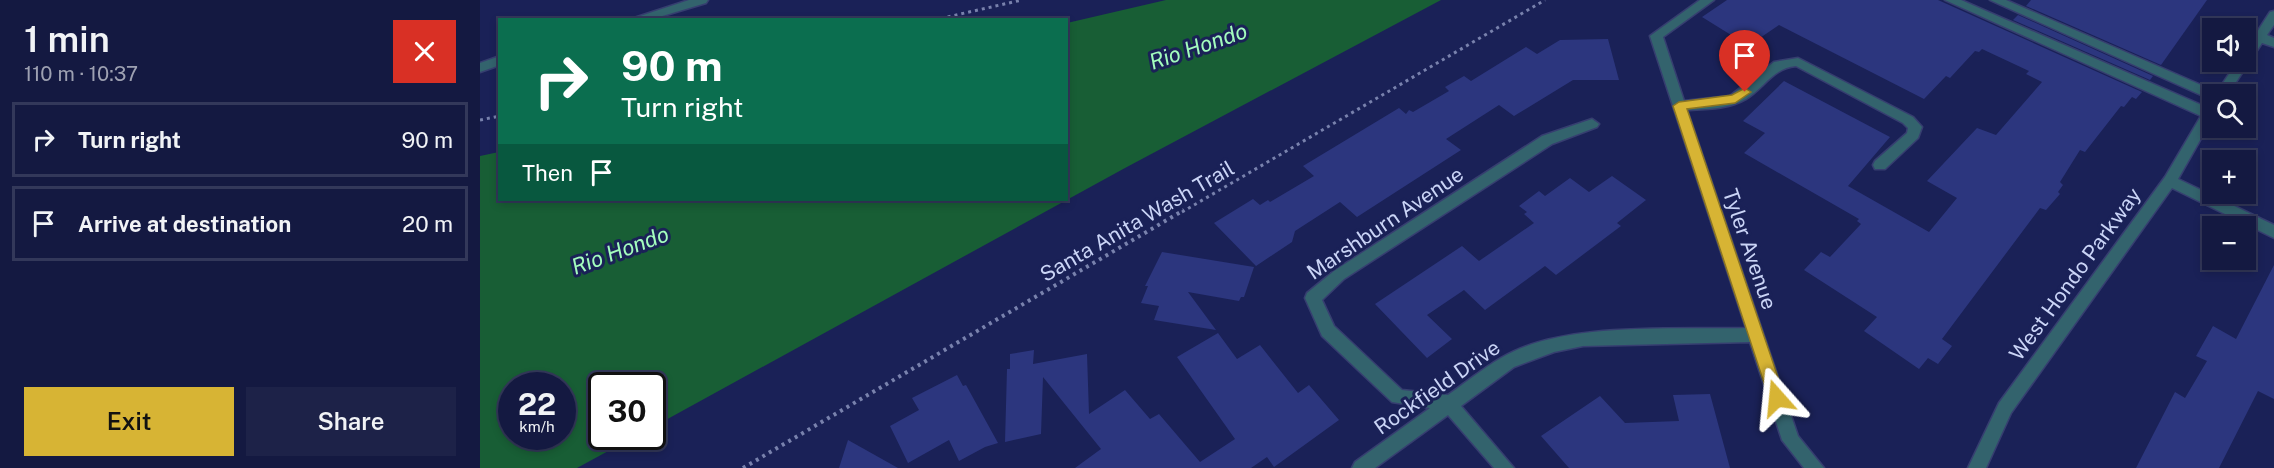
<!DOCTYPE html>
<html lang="en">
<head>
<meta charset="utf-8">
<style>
	body { margin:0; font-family:"Public Sans",sans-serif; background:#1d2248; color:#f1f3f6; height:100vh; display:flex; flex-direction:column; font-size:22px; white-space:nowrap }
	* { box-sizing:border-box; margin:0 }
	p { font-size:20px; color:#9da0b1 }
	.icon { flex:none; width:33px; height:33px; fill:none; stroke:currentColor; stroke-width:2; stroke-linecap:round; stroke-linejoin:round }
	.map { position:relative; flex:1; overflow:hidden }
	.drawer { display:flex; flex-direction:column; background:#141941; width:480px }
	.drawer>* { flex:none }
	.hud { position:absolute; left:18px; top:18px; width:570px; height:183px; border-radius:0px; box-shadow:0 3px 9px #0003,0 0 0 2px #33385a; background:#0b6e4f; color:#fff; overflow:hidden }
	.fabs { position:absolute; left:1722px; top:18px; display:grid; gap:12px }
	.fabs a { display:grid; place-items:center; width:54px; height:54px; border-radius:0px; background:#141941; box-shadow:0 3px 9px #0003,0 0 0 2px #33385a; font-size:30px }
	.speed { position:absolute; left:18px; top:372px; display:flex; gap:12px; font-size:30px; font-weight:700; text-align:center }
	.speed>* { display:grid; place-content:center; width:78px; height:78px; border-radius:50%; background:#141941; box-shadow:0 3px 9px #0003,0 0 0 2px #33385a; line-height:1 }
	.speed small { font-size:15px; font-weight:400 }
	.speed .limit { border:3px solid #111; border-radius:9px; background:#fff; color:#111 }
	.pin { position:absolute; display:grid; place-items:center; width:51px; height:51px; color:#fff; margin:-62px -26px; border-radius:50% 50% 50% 0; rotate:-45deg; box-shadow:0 0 6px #0007 }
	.pin .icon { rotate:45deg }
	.me { position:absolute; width:66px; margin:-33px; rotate:342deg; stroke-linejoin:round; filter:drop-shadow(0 0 4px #0008) }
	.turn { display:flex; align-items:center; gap:21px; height:126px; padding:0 24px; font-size:27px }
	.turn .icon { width:78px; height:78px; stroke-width:2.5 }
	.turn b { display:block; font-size:42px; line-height:51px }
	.then { display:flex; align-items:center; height:57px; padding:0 24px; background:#0003; gap:12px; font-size:22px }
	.round { display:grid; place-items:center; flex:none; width:63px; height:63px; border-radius:0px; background:#1d2248 }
	.overview { display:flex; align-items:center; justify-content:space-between; height:102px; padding:0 24px }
	h1 { font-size:36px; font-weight:600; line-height:45px }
	.primary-button { display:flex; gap:12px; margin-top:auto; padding:12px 24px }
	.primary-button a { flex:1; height:69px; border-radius:0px; background:#d7b434; color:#111; font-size:24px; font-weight:600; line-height:69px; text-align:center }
	.primary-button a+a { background:#1d2248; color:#f1f3f6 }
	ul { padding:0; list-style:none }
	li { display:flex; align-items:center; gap:18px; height:75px; margin:0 12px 9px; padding:0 12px; border:3px solid #33385a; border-radius:0px }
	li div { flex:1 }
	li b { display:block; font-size:22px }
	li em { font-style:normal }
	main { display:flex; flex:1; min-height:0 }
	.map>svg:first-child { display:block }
	.water { fill:#185e35; fill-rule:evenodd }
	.building { fill:#2c367e }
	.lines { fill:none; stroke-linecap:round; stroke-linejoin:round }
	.minor-casing { stroke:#363e70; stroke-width:3 }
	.path-far1 { stroke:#7982ad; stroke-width:3; stroke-dasharray:3 4; stroke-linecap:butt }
	.path { stroke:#7982ad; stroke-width:4; stroke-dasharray:3 4.5; stroke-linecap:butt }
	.minor { fill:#33636d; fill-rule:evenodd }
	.route { fill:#d7b434; stroke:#8c7522; stroke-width:1.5 }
	.labels { text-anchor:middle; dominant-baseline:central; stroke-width:6; stroke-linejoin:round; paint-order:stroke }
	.street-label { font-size:21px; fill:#cad4f6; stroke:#1a2157 }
	.water-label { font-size:22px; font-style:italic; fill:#a3fcbd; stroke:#1a2157 }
</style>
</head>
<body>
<main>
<section class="drawer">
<div class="overview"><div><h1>1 min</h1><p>110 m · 10:37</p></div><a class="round" style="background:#d93025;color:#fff"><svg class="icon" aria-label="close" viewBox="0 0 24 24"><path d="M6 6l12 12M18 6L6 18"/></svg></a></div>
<ul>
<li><svg class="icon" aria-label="right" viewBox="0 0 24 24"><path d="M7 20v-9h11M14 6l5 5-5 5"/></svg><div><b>Turn right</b></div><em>90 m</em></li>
<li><svg class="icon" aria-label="arrive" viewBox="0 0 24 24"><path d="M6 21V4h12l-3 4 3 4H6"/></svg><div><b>Arrive at destination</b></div><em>20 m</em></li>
</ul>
<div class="primary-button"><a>Exit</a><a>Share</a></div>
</section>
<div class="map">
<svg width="1794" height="468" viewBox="0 0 1794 468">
	<rect width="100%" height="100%" fill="#1a2157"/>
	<!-- water -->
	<path class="water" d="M 686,0 L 961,0 L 645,168 L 173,427 L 172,386 L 122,386 L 122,436 L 154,437 L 97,468 L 0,468 L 0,156 L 19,152 L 20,200 L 586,200 L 587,23 ZM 32,386 L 82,386 L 82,436 L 32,436 Z"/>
	<!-- building -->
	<g class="building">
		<path d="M 1247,0 L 1458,0 L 1662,92 L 1656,99 L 1652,97 L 1644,107 L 1641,106 L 1605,152 L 1600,150 L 1580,182 L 1583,185 L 1578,192 L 1580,194 L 1566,210 L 1560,208 L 1462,339 L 1472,346 L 1458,364 L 1448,358 L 1439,369 L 1384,331 L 1397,317 L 1324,270 L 1341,252 L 1350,257 L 1381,224 L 1377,221 L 1379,219 L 1264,153 L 1285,133 L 1263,121 L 1304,81 L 1410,137 L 1368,186 L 1449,232 L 1477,198 L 1447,181 L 1497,128 L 1516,135 L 1562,82 L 1546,74 L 1549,71 L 1502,49 L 1499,52 L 1495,51 L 1470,78 L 1466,76 L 1444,99 L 1299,25 L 1277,40 L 1273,38 L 1264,43 L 1222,17 Z"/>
		<path d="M 1551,0 L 1727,0 L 1681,65 L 1546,6 Z"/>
		<path d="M 1538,15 L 1673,76 L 1670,80 L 1533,20 Z"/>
		<path d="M 1128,39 L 1139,80 L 1093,80 L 1034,116 L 1019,105 L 966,139 L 981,150 L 877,217 L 860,202 L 815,231 L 812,242 L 776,266 L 734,223 L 773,199 L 780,205 L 788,200 L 790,202 L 834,176 L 823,166 L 919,108 L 926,114 L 929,110 L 933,112 L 969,91 L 965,87 L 984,76 L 991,81 L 1046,47 L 1057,54 L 1080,40 Z"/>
		<path d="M 1132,176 L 1166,200 L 1137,223 L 1141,226 L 1076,275 L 1065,266 L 1005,310 L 984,290 L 947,315 L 972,339 L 947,358 L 895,304 L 982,246 L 999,261 L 1054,223 L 1044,214 L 1047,212 L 1039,206 L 1059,191 L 1065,196 L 1090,178 L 1109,192 Z"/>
		<path d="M 682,252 L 774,267 L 764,297 L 761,297 L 759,301 L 708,292 L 736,330 L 674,320 L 679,306 L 661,303 L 668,286 L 665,286 Z"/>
		<path d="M 1794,265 L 1794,399 L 1778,391 L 1739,468 L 1656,468 L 1695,392 L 1705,398 L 1727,361 L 1716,356 L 1733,326 L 1756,339 Z"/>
		<path d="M 738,333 L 757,359 L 780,345 L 818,393 L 829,385 L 859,420 L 794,467 L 787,457 L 771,468 L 595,468 L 621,449 L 563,377 L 561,434 L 525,442 L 527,369 L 530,369 L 530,354 L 554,350 L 553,364 L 607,354 L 609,414 L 645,390 L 670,419 L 679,414 L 720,462 L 755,439 L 697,357 Z"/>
		<path d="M 477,375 L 483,386 L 486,385 L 518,443 L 505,447 L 479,461 L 469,440 L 428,463 L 410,426 L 439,410 L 432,398 Z"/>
		<path d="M 1230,394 L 1250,468 L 1089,468 L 1061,436 L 1120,396 L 1145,423 L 1199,421 L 1193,395 Z"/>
		<path d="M 368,440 L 418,468 L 359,468 Z"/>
	</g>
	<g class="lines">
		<defs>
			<g id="minor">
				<path d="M 209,0 L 228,0 L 226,3 L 169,20 L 148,20 Z"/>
				<path d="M 1220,0 L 1234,0 L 1183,37 L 1204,101 L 1250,96 L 1294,62 L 1318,58 L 1433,117 L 1442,127 L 1438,138 L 1405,169 L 1395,169 L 1393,165 L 1395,161 L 1427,133 L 1428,128 L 1423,123 L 1316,66 C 1293,68 1284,88 1266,99 C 1249,109 1228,109 1207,110 L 1318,436 L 1344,468 L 1324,468 L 1302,440 L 1270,342 L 1103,346 L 1074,352 L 1034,367 L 981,406 L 1034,468 L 1014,468 L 968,415 L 895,468 L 872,468 L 875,462 L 950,408 L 912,402 L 842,336 L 825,298 L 827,293 L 854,271 L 1062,136 L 1112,119 L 1119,124 L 1117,127 L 1072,144 L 864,279 L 842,300 L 854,326 L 922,390 L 968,395 C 985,383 1002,369 1021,358 C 1082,321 1194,330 1266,328 L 1170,36 Z"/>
				<path d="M 1465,0 L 1481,0 L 1726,107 L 1732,103 L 1732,119 L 1698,179 L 1794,225 L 1794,238 L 1692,188 L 1531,413 L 1506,468 L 1488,468 L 1519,403 L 1685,177 L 1721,116 Z"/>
				<path d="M 1510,0 L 1526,0 L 1737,92 L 1757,62 L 1766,62 L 1766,49 L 1790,12 L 1794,11 L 1794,25 L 1787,35 L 1794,38 L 1794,47 L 1782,43 L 1748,94 L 1732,94 L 1732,100 Z"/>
				<path d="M 20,56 L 20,65 L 0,72 L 0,63 Z"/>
			</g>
		</defs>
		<!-- minor casing -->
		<use href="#minor" class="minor-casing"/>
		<!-- path-far1 -->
		<g class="path-far1">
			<path d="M 454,20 L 542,0"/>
			<path d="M 0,120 L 20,116"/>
			<path d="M 702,212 L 1065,0"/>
		</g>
		<!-- path -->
		<path class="path" d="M 263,468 L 704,210"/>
		<!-- minor -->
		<use href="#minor" class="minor"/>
	</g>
	<!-- route -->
	<path class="route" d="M 1265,88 L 1271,92 L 1255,103 L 1207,109 L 1305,398 L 1303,402 L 1297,404 L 1292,402 L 1289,398 L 1193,106 L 1199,102 L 1252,95 Z"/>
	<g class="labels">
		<!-- street labels -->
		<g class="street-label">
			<text transform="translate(657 221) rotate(-30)">Santa Anita Wash Trail</text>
			<text transform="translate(905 223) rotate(-34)">Marshburn Avenue</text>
			<text transform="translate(1270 249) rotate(71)">Tyler Avenue</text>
			<text transform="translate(1595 274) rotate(-54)">West Hondo Parkway</text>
			<text transform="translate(957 387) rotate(-35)">Rockfield Drive</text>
		</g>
		<!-- water labels -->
		<g class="water-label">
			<text transform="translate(718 46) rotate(-19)">Rio Hondo</text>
			<text transform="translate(140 250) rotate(-20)">Rio Hondo</text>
		</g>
	</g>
</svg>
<div class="fabs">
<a><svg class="icon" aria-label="sound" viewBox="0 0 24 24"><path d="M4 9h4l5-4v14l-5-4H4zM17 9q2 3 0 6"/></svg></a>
<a><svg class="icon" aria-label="search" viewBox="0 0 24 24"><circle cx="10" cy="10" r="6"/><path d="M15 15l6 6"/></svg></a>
<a>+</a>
<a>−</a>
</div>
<div class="speed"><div>22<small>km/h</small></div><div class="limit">30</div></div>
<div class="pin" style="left:1265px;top:92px;background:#d93025"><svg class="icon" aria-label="arrive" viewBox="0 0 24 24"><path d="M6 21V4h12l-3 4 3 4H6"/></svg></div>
<svg class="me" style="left:1297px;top:398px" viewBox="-20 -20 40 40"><path d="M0-17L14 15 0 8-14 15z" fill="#d7b434" stroke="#fff" stroke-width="4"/></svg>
<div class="hud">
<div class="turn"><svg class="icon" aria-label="right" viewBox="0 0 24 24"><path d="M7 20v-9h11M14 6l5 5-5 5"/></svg><div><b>90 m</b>Turn right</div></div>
<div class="then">Then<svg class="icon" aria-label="arrive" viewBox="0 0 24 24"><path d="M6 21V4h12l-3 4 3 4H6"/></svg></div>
</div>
</div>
</main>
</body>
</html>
